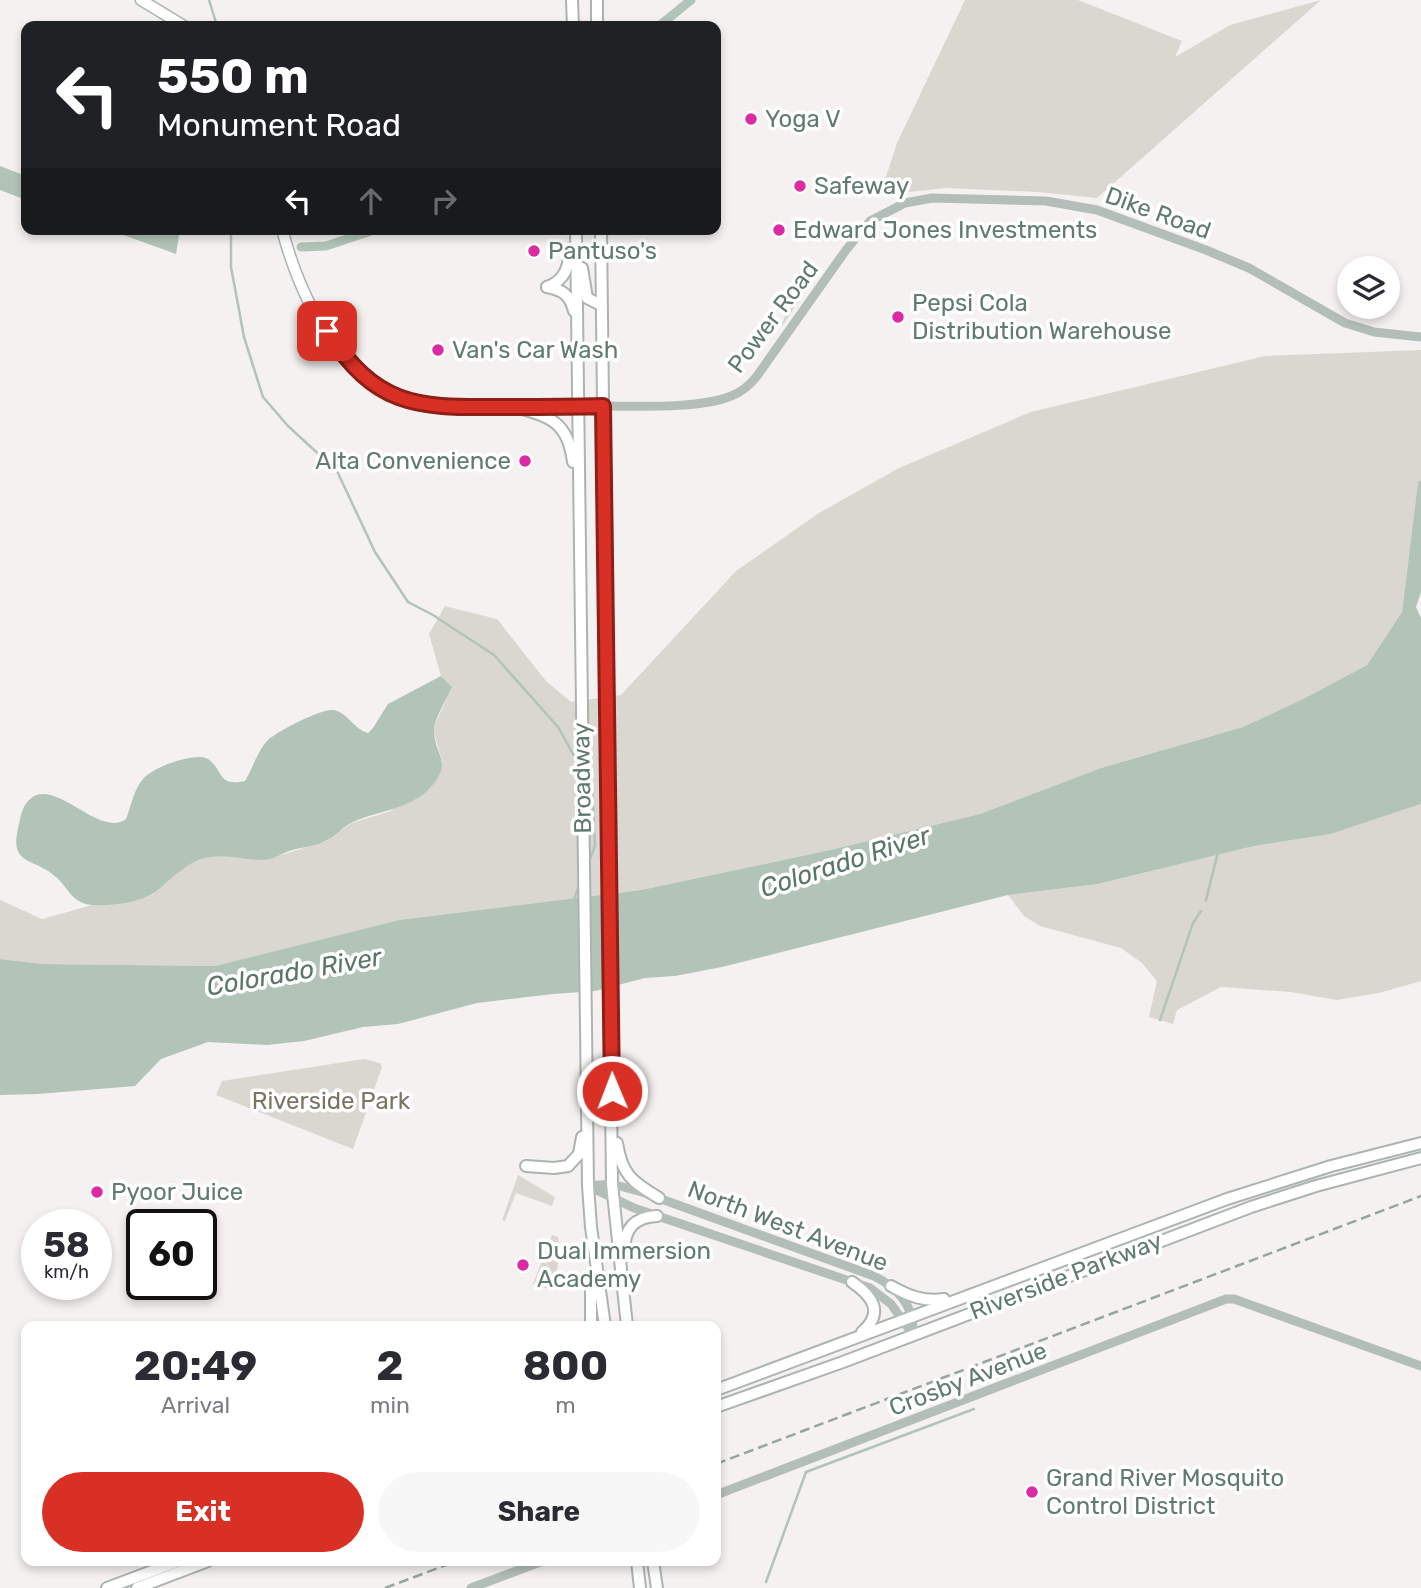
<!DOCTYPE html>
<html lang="en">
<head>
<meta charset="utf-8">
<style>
	body { margin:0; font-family:Rubik,sans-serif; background:#f7f7f7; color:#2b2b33; height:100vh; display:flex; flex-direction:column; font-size:26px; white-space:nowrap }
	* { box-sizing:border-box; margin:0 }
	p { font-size:23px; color:#7c7c81 }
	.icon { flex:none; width:38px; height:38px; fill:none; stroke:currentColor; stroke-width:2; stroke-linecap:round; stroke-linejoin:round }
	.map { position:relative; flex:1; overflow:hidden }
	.panel { position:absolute; left:21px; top:1321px; width:700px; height:245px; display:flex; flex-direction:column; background:#fff; border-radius:14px; box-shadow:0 4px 10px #0003 }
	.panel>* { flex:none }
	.guide { position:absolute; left:21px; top:21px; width:700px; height:214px; border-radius:14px; box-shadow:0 4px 10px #0003; background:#202124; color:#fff; overflow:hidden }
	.buttons { position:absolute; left:1337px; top:256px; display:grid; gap:14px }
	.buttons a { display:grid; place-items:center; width:63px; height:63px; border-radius:50%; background:#fff; box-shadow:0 4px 10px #0003; font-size:35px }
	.speed { position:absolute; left:21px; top:1209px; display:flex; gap:14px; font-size:35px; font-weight:700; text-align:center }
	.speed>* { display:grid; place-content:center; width:91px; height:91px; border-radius:50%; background:#fff; box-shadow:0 4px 10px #0003; line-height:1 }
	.speed small { font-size:18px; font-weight:400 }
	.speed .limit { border:4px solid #111; border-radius:10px; background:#fff; color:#111 }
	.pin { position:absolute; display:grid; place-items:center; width:60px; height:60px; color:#fff; margin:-30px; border-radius:14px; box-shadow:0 4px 10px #0006 }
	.me { position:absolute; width:77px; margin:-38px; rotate:359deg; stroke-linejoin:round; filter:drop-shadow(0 0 5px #0008) }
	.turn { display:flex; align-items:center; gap:24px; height:147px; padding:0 21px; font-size:32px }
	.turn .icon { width:91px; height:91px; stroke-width:2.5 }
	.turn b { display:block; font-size:49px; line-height:60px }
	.lanes { display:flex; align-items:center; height:66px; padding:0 21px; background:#0003; justify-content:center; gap:35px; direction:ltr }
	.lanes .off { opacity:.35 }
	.eta { display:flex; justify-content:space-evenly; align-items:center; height:119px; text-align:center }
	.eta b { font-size:42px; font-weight:700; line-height:49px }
	.button { display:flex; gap:14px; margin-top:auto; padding:14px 21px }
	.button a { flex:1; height:80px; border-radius:42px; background:#d93025; color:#fff; font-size:28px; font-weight:700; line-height:80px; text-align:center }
	.button a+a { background:#f7f7f7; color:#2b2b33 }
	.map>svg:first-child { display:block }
	.green { fill:#d9d7d0 }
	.water { fill:#b2c4b8 }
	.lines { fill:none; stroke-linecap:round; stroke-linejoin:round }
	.stream { stroke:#b2c4b8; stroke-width:2.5 }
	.canal { stroke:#b2c4b8; stroke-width:9 }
	.secondary-casing { stroke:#a9b5af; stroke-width:13 }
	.primary-casing { stroke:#abb4b0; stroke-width:14 }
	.tertiary { stroke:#b4beb9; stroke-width:9 }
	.secondary { stroke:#fff; stroke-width:10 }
	.primary { stroke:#fff; stroke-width:10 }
	.rail { stroke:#97a59f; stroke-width:2.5; stroke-dasharray:10 5; stroke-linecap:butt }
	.route-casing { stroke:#8d1f18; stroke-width:18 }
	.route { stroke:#d93025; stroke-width:12 }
	.poi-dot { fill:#db2aa2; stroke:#fff; stroke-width:2.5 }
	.labels { text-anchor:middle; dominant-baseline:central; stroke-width:7; stroke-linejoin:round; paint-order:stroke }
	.poi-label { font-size:24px; fill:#617b6f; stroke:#fff; text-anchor:start }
	.street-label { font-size:24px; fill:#617b6f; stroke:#fff }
	.park-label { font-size:24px; fill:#787663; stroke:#fff }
	.water-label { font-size:26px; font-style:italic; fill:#5b7765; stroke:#fff }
</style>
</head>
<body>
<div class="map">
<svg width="1421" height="1588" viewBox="0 0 1421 1588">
	<rect width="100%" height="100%" fill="#f5f1f1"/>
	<!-- green -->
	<g class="green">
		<path d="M 965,0 L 1078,0 L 1182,41 L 1175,57 L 1230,25 L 1321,0 L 1097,198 L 1038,192 L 946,188 L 880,195 L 897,143 Z"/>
		<path d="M 809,265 L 821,268 L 783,325 L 782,324 L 801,270 Z"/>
		<path d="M 1421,350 L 1421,480 L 1418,482 L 1402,612 L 1367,665 L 1303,699 L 1243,727 L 1101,768 L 980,814 L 830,850 L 641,890 L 399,920 L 215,966 L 43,964 L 0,959 L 0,900 L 42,919 L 92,905 L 128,902 L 152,895 L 187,865 L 204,858 L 223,855 L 269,859 L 326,841 L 352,823 L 391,811 L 442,761 L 433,729 L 452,687 L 441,676 L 429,634 L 445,606 L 497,619 L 546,681 L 571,702 L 621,695 L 736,571 L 819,513 L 899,468 L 1031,412 L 1265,356 Z"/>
		<path d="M 1421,804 L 1421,981 L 1379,993 L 1337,1000 L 1290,992 L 1221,987 L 1177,1010 L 1173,1024 L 1149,1017 L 1157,981 L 1142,963 L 1121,948 L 1040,926 L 1024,916 L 1008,895 L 1098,884 L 1254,846 L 1331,834 Z"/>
		<path d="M 364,1059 L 380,1063 L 382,1067 L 353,1149 L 216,1095 L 222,1081 Z"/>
		<path d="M 518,1175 L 555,1197 L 552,1206 L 516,1193 L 505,1221 L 502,1220 Z"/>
		<path d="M 552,1235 L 558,1237 C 561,1255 557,1274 551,1290 L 533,1284 Z"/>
	</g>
	<!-- water -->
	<g class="water">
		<path d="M 0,166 L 26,176 L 26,200 L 0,190 Z"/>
		<path d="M 107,229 L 165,229 L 179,235 L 176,254 Z"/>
		<path d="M 1421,480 L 1421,592 L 1416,607 L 1421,618 L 1421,804 L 1331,834 L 1254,846 L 1098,884 L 1008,895 L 722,967 L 675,976 L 645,978 L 595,991 L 553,994 L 477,1003 L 398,1024 L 363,1027 L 304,1041 L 267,1045 L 208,1042 L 161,1059 L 135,1086 L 38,1094 L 0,1095 L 0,959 L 43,964 L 215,966 L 399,920 L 641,890 L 830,850 L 980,814 L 1101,768 L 1243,727 L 1303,699 L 1367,665 L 1402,612 L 1418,482 Z"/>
		<path d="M 441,676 L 452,687 C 448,697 433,721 434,731 C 435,757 454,762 429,789 C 410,809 373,812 351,823 C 342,828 335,837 325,841 C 314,847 301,847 289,851 C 283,853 276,858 270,859 C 248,863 228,851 201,859 C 182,866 170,881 154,893 C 139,903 110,906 92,905 C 71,903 69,888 56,877 C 32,856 8,867 19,824 C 21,815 22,807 29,800 C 54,775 99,839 126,819 C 131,806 134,789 143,779 C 151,768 196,751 208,759 C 224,770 217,787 245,781 C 253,768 258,749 269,739 C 278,731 322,708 333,710 C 348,712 353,729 368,733 L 373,728 L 388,704 Z"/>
	</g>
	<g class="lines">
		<!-- stream -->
		<g class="stream">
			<path d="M 209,0 L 217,26"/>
			<path d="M 231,229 L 231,267 L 244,337 L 263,397 L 288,426 L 337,471 L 375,552 L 408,602 L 433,615 L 494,655 L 558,727 L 578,763"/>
			<path d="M 587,778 L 592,786 L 595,846 L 588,863"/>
			<path d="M 574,899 L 579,886"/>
			<path d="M 1206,900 L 1218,852"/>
			<path d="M 1160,1020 L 1193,923 L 1201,911"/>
			<path d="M 766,1582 L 806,1472 L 974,1409"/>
		</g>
		<!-- canal -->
		<g class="canal">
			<path d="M 659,26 L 691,0"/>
			<path d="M 301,247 L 326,246 L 377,229"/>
		</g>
		<defs>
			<g id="secondary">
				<path d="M 141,0 L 184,26"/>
				<path d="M 282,229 C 295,279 324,347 366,379 C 385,394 408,401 431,407 L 603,406"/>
			</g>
			<g id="primary">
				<path d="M 572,0 L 573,26"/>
				<path d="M 597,0 L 597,26"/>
				<path d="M 576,229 L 588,1186 L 591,1227 L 605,1326"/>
				<path d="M 601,229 L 612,1184 L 627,1326"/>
				<path d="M 582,268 L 587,298 L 601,305"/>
				<path d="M 547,287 C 565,281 569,266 570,249"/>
				<path d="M 547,287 C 563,290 570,295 574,311"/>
				<path d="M 515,407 C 551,417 568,422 573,462"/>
				<path d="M 617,1143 C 622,1176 633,1182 659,1198"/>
				<path d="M 526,1166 L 554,1168 L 568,1166 L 579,1154 L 582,1137"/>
				<path d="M 624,1252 C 624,1229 634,1217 657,1216"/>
				<path d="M 852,1282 C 872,1296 885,1312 862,1332"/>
				<path d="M 891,1286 C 909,1296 924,1302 944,1299"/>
				<path d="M 591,1326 L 591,1275"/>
				<path d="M 716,1390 L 1227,1199 L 1331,1166 L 1421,1143"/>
				<path d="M 716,1407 L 843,1362 L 1251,1207 L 1316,1186 L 1421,1158"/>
				<path d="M 637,1561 L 640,1588"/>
				<path d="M 653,1561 L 657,1588"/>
				<path d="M 107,1588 L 179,1561"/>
				<path d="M 137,1588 L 208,1561"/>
			</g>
		</defs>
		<!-- secondary casing -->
		<use href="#secondary" class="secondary-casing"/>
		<!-- primary casing -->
		<use href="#primary" class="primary-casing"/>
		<!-- tertiary -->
		<g class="tertiary">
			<path d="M 603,406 C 638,406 700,409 731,396 C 742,392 750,385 757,376 L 846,250 L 870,221 L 905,203 L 932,198 L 1046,201 L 1097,210 L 1206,250 L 1249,268 L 1345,323 L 1374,332 L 1421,337"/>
			<path d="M 588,1186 L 612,1184 L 642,1192 L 874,1276 C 898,1288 915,1307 913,1335"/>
			<path d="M 590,1187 L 634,1208 L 870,1288 L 891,1304 L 913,1335"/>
			<path d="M 716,1495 L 1226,1299 L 1234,1299 L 1421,1366"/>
			<path d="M 471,1588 L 543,1561"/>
		</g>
		<!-- secondary -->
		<use href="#secondary" class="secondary"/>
		<!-- primary -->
		<use href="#primary" class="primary"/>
		<!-- rail -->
		<g class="rail">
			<path d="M 716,1464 L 1421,1196"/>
			<path d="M 385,1588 L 457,1561"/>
		</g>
	</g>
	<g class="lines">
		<defs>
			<path id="route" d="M 327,331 C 375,405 414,408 496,407 C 532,407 567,407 603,406 L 612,1091"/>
		</defs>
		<!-- route casing -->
		<use href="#route" class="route-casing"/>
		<!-- route -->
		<use href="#route" class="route"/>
	</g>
	<!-- markers -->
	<g class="poi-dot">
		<circle cx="751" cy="119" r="7"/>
		<circle cx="800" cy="186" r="7"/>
		<circle cx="779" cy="230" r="7"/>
		<circle cx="534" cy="251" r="7"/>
		<circle cx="898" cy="317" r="7"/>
		<circle cx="438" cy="350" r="7"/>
		<circle cx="525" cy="461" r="7"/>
		<circle cx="97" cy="1192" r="7"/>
		<circle cx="523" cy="1265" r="7"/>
		<circle cx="1032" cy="1492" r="7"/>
	</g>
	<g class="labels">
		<!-- poi labels -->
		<g class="poi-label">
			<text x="765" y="119">Yoga V</text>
			<text x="814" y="186">Safeway</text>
			<text x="793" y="230">Edward Jones Investments</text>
			<text x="548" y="251">Pantuso's</text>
			<text x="912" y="303">Pepsi Cola<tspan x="912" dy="28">Distribution Warehouse</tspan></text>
			<text x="452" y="350">Van's Car Wash</text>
			<text x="511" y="461" text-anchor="end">Alta Convenience</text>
			<text x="111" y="1192">Pyoor Juice</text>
			<text x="537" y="1251">Dual Immersion<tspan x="537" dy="28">Academy</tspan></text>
			<text x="1046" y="1478">Grand River Mosquito<tspan x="1046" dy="28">Control District</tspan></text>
		</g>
		<!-- street labels -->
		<g class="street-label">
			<text transform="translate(1158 213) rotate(20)">Dike Road</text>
			<text transform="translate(773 317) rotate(-53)">Power Road</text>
			<text transform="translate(582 778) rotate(-91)">Broadway</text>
			<text transform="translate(788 1226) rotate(21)">North West Avenue</text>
			<text transform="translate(1066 1276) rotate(-21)">Riverside Parkway</text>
			<text transform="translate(968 1379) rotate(-21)">Crosby Avenue</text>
		</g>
		<!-- park labels -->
		<g class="park-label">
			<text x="331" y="1101">Riverside Park</text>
		</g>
		<!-- water labels -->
		<g class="water-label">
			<text transform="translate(845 862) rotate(-18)">Colorado River</text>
			<text transform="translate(294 972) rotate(-10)">Colorado River</text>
		</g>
	</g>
</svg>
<div class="buttons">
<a><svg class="icon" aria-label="layers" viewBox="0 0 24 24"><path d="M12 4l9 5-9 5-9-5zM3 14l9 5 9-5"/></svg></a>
</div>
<div class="speed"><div>58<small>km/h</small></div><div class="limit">60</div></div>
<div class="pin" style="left:327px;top:331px;background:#d93025"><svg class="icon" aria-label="arrive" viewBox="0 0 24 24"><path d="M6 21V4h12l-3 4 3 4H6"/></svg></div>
<svg class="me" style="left:612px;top:1091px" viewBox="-20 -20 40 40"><circle r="17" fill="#d93025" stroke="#fff" stroke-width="3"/><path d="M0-11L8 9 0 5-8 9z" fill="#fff"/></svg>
<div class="guide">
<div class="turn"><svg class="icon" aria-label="left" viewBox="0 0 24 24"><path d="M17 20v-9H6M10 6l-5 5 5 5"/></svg><div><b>550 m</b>Monument Road</div></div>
<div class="lanes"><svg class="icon" aria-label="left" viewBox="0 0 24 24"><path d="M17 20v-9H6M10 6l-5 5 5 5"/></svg><svg class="icon off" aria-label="ahead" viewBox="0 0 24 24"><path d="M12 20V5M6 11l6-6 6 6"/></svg><svg class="icon off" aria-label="right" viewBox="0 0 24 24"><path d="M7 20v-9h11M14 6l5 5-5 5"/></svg></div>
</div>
<section class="panel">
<div class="eta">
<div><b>20:49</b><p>Arrival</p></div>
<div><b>2</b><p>min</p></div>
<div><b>800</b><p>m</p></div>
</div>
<div class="button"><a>Exit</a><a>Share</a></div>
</section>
</div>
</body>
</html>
